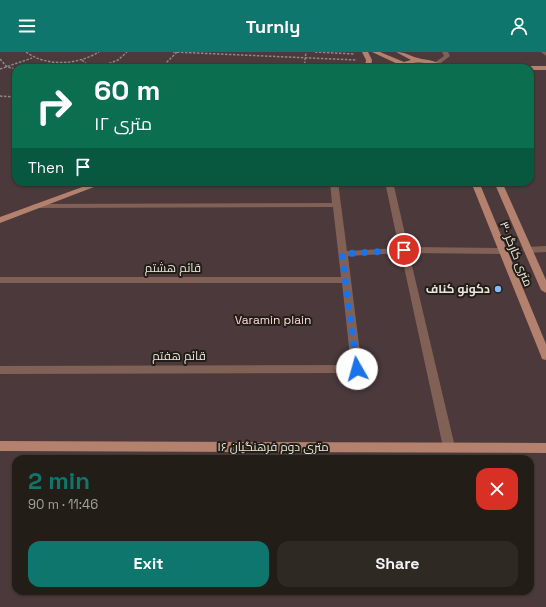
<!DOCTYPE html>
<html lang="en">
<head>
<meta charset="utf-8">
<style>
	body { margin:0; font-family:"Space Grotesk",Cairo,sans-serif; background:#2e2a23; color:#f1f3f6; height:100vh; display:flex; flex-direction:column; font-size:15px; white-space:nowrap }
	* { box-sizing:border-box; margin:0 }
	p { font-size:13px; color:#a2a2a1 }
	.icon { flex:none; width:22px; height:22px; fill:none; stroke:currentColor; stroke-width:2; stroke-linecap:round; stroke-linejoin:round }
	.map { position:relative; flex:1; overflow:hidden }
	.panel { position:absolute; left:12px; top:403px; width:522px; height:140px; display:flex; flex-direction:column; background:#221d16; border-radius:12px; box-shadow:0 1px 3px #0004,0 0 0 1px #3f3b35 }
	.panel>* { flex:none }
	.guide { position:absolute; left:12px; top:12px; width:522px; height:122px; border-radius:12px; box-shadow:0 1px 3px #0004,0 0 0 1px #3f3b35; background:#0b6e4f; color:#fff; overflow:hidden }
	.pin { position:absolute; display:grid; place-items:center; width:34px; height:34px; color:#fff; margin:-17px; border:2px solid #fff; border-radius:50%; box-shadow:0 1px 4px #0007 }
	.me { position:absolute; width:44px; margin:-22px; rotate:353deg; stroke-linejoin:round; filter:drop-shadow(0 0 3px #0008) }
	.turn { display:flex; align-items:center; gap:14px; height:84px; padding:0 16px; font-size:18px }
	.turn .icon { width:52px; height:52px; stroke-width:2.5 }
	.turn b { display:block; font-size:28px; line-height:34px }
	.then { display:flex; align-items:center; height:38px; padding:0 16px; background:#0003; gap:8px; font-size:15px }
	.round { display:grid; place-items:center; flex:none; width:42px; height:42px; border-radius:12px; background:#2e2a23 }
	.head { display:flex; align-items:center; justify-content:space-between; height:68px; padding:0 16px }
	h1 { font-size:24px; font-weight:800; line-height:30px; color:#0f766e }
	.button { display:flex; gap:8px; margin-top:auto; padding:8px 16px }
	.button a { flex:1; height:46px; border-radius:12px; background:#0f766e; color:#fff; font-size:16px; font-weight:800; line-height:46px; text-align:center }
	.button a+a { background:#2e2a23; color:#f1f3f6 }
	header { display:flex; justify-content:space-between; align-items:center; height:52px; padding:0 16px; background:#0f766e; color:#fff; font-size:18px; font-weight:800 }
	.map>svg:first-child { display:block }
	.green { fill:#4b393c; fill-rule:evenodd }
	.lines { fill:none; stroke-linecap:round; stroke-linejoin:round }
	.path { stroke:#8d8981; stroke-width:1.5; stroke-dasharray:2.5 1.5; stroke-linecap:butt }
	.street { fill:#816155; fill-rule:evenodd }
	.secondary { fill:#b3816d; fill-rule:evenodd }
	.route { stroke:#1a73e8; stroke-width:7; stroke-dasharray:0 12.6 }
	.poi-dot { fill:#83bcfb; stroke:#231e15; stroke-width:1.5 }
	.labels { text-anchor:middle; dominant-baseline:central; stroke-width:4; stroke-linejoin:round; paint-order:stroke }
	.street-label { font-size:12px; fill:#e8e5df; stroke:#231e15 }
	.poi-label { font-size:12px; font-weight:bold; fill:#e8e5df; stroke:#231e15; text-anchor:end }
	.park-label { font-size:12px; fill:#fdd7dc; stroke:#231e15 }
</style>
</head>
<body>
<header><svg class="icon" aria-label="menu" viewBox="0 0 24 24"><path d="M4 6h16M4 12h16M4 18h16"/></svg>Turnly<svg class="icon" aria-label="person" viewBox="0 0 24 24"><circle cx="12" cy="8" r="4"/><path d="M4 21q1-7 8-7t8 7"/></svg></header>
<div class="map">
<svg width="546" height="555" viewBox="0 0 546 555">
	<rect width="100%" height="100%" fill="#2d271e"/>
	<!-- green -->
	<path class="green" d="M 0,0 L 546,0 L 546,555 L 0,555 ZM 16,16 L 530,16 L 530,130 L 16,130 ZM 16,407 L 530,407 L 530,539 L 16,539 Z"/>
	<g class="lines">
		<!-- path -->
		<g class="path">
			<path d="M 26,0 C 47,15 77,13 99,0"/>
			<path d="M 173,0 L 356,8"/>
			<path d="M 315,0 L 354,2"/>
			<path d="M 0,7 L 7,15 L 16,17"/>
			<path d="M 82,8 L 91,16"/>
			<path d="M 98,16 L 118,8 L 127,0"/>
			<path d="M 161,16 L 177,0"/>
			<path d="M 304,16 L 306,0"/>
			<path d="M 0,17 L 32,6"/>
			<path d="M 0,44 L 16,45"/>
		</g>
		<!-- street -->
		<g class="street">
			<path d="M 442,0 L 448,0 L 450,4 L 438,13 L 434,13 L 434,11 L 444,4 Z"/>
			<path d="M 541,0 L 546,0 L 546,4 Z"/>
			<path d="M 330,130 L 338,130 L 347,199 L 399,196 L 385,130 L 393,130 L 408,195 L 502,196 L 506,199 L 502,202 L 409,201 L 455,395 L 453,398 L 449,400 L 445,398 L 443,395 L 401,201 L 348,204 L 362,317 L 361,320 L 357,321 L 0,322 L 0,314 L 351,313 L 342,231 L 0,231 L 0,225 L 341,225 L 333,155 L 35,156 L 31,154 L 35,152 L 332,151 Z"/>
			<path d="M 546,194 L 546,200 L 527,201 L 523,198 L 527,195 Z"/>
		</g>
		<!-- secondary -->
		<g class="secondary">
			<path d="M 362,0 L 368,0 L 372,8 L 371,16 L 365,16 L 366,8 Z"/>
			<path d="M 372,0 L 380,0 L 404,10 L 411,8 L 396,0 C 405,0 410,4 418,6 C 428,9 436,7 444,16 C 430,16 427,7 409,12 L 407,16 L 401,16 L 402,14 Z"/>
			<path d="M 530,14 L 546,14 L 546,18 L 530,18 L 530,16 L 527,16 Z"/>
			<path d="M 96,130 L 107,130 L 0,171 L 0,165 Z"/>
			<path d="M 471,130 L 479,130 L 546,292 L 546,308 L 542,307 L 541,304 Z"/>
			<path d="M 494,130 L 502,130 L 546,228 L 546,241 L 541,238 Z"/>
			<path d="M 0,389 L 546,391 L 546,401 L 0,399 Z"/>
		</g>
	</g>
	<g class="lines">
		<!-- route -->
		<path class="route" d="M 357,317 L 342,202 L 404,198"/>
	</g>
	<!-- markers -->
	<circle class="poi-dot" cx="498" cy="237" r="4"/>
	<g class="labels">
		<!-- street labels -->
		<g class="street-label">
			<text transform="translate(516 202) rotate(68)">۳۰ متری کارگر</text>
			<text x="173" y="216">قائم هشتم</text>
			<text x="179" y="304">قائم هفتم</text>
			<text x="273" y="395">۱۶ متری دوم فرهنگیان</text>
		</g>
		<!-- poi labels -->
		<g class="poi-label">
			<text x="490" y="237">دکونو کناف</text>
		</g>
		<!-- park labels -->
		<g class="park-label">
			<text x="273" y="268">Varamin plain</text>
		</g>
	</g>
</svg>
<div class="pin" style="left:404px;top:198px;background:#d93025"><svg class="icon" aria-label="arrive" viewBox="0 0 24 24"><path d="M6 21V4h12l-3 4 3 4H6"/></svg></div>
<svg class="me" style="left:357px;top:317px" viewBox="-20 -20 40 40"><circle r="19" fill="#fff"/><path d="M0-13L10 11 0 6-10 11z" fill="#1a73e8"/></svg>
<div class="guide">
<div class="turn"><svg class="icon" aria-label="right" viewBox="0 0 24 24"><path d="M7 20v-9h11M14 6l5 5-5 5"/></svg><div><b>60 m</b>۱۲ متری</div></div>
<div class="then">Then<svg class="icon" aria-label="arrive" viewBox="0 0 24 24"><path d="M6 21V4h12l-3 4 3 4H6"/></svg></div>
</div>
<section class="panel">
<div class="head"><div><h1>2 min</h1><p>90 m · 11:46</p></div><a class="round" style="background:#d93025;color:#fff"><svg class="icon" aria-label="close" viewBox="0 0 24 24"><path d="M6 6l12 12M18 6L6 18"/></svg></a></div>
<div class="button"><a>Exit</a><a>Share</a></div>
</section>
</div>
</body>
</html>
